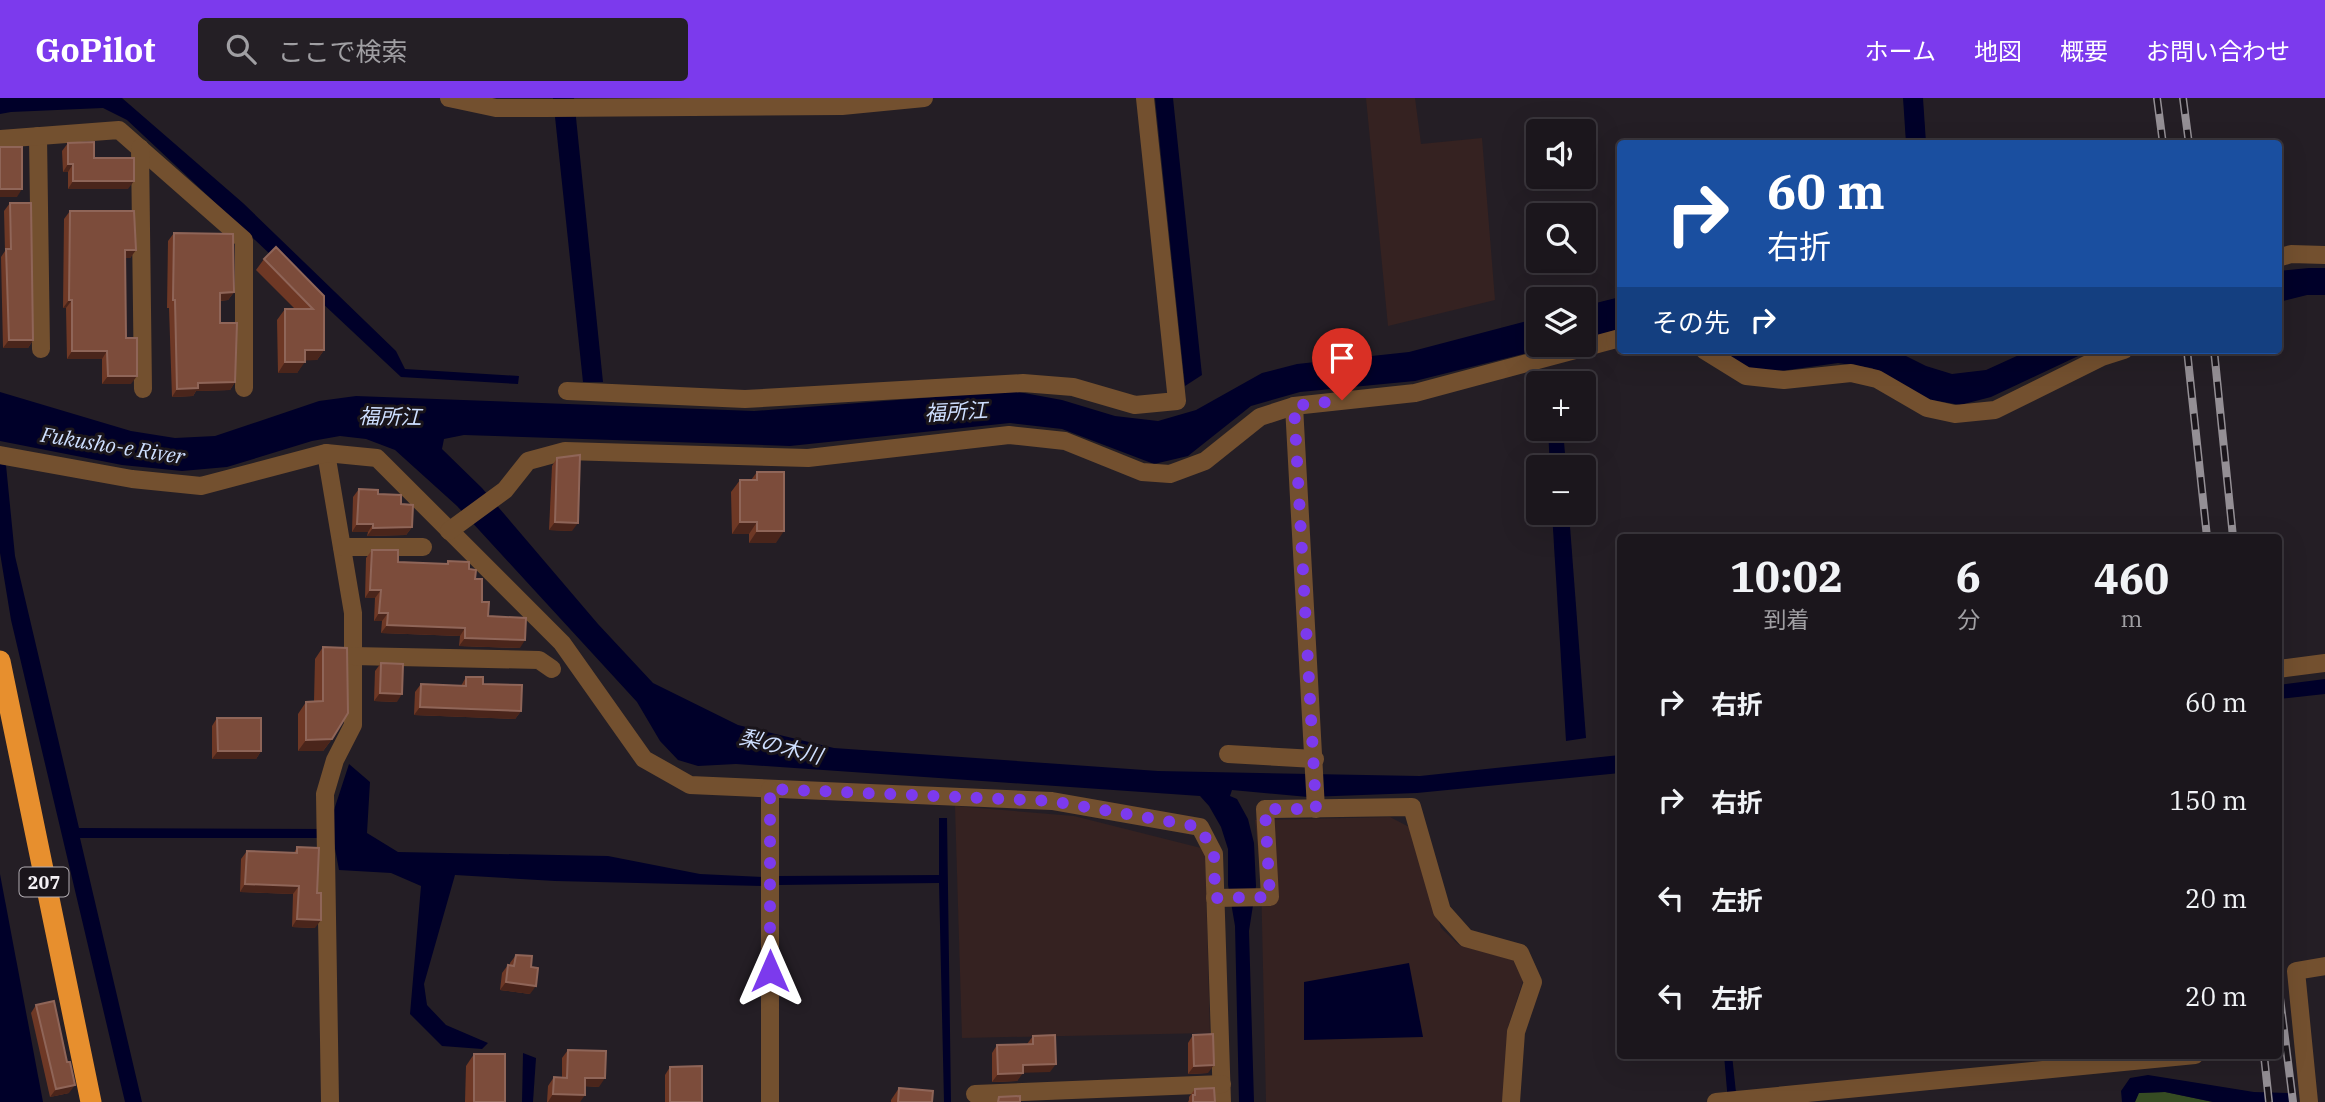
<!DOCTYPE html>
<html lang="ja">
<head>
<meta charset="utf-8">
<style>
	body { margin:0; font-family:"IBM Plex Serif","Noto Sans JP",serif; background:#241f25; color:#f1f3f6; height:100vh; display:flex; flex-direction:column; font-size:26px; white-space:nowrap }
	* { box-sizing:border-box; margin:0 }
	p { font-size:23px; color:#a09fa3 }
	.icon { flex:none; width:38px; height:38px; fill:none; stroke:currentColor; stroke-width:2; stroke-linecap:round; stroke-linejoin:round }
	.map { position:relative; flex:1; overflow:hidden }
	.panel { position:absolute; left:1617px; top:436px; width:665px; height:525px; display:flex; flex-direction:column; background:#1b161c; border-radius:7px; box-shadow:0 7px 28px #0002,0 0 0 2px #39353b }
	.panel>* { flex:none }
	.hud { position:absolute; left:1617px; top:42px; width:665px; height:214px; border-radius:7px; box-shadow:0 7px 28px #0002,0 0 0 2px #39353b; background:#1a4fa0; color:#fff; overflow:hidden }
	.fabs { position:absolute; left:1526px; top:21px; display:grid; gap:14px }
	.fabs a { display:grid; place-items:center; width:70px; height:70px; border-radius:7px; background:#1b161c; box-shadow:0 7px 28px #0002,0 0 0 2px #39353b; font-size:35px }
	.pin { position:absolute; display:grid; place-items:center; width:60px; height:60px; color:#fff; margin:-72px -30px; border-radius:50% 50% 50% 0; rotate:-45deg; box-shadow:0 0 7px #0007 }
	.pin .icon { rotate:45deg }
	.me { position:absolute; width:77px; margin:-38px; rotate:0deg; stroke-linejoin:round; filter:drop-shadow(0 0 5px #0008) }
	.turn { display:flex; align-items:center; gap:24px; height:147px; padding:0 35px; font-size:32px }
	.turn .icon { width:91px; height:91px; stroke-width:2.5 }
	.turn b { display:block; font-size:49px; line-height:60px }
	.then { display:flex; align-items:center; height:66px; padding:0 35px; background:#0003; gap:14px; font-size:26px }
	.eta { display:flex; justify-content:space-evenly; align-items:center; height:119px; text-align:center }
	.eta b { font-size:42px; font-weight:700; line-height:49px }
	ul { padding:0; list-style:none }
	li { display:flex; align-items:center; gap:21px; height:98px; padding:0 35px }
	li div { flex:1 }
	li b { display:block; font-size:26px }
	li em { font-style:normal }
	header { display:flex; align-items:center; gap:42px; box-sizing:border-box; height:98px; padding:0 35px; background:#7c3aed; color:#fff }
	header strong { font-size:33px }
	nav { display:flex; gap:38px; margin-inline-start:auto; font-size:24px }
	.search { width:490px; height:63px; background:#241f25; display:flex; align-items:center; gap:18px; box-sizing:border-box; padding:0 24px; border-radius:7px; color:#a09fa3; font-size:26px }
	.map>svg:first-child { display:block }
	.industrial { fill:#352221 }
	.green { fill:#364c23 }
	.water { fill:#000029 }
	.lines { fill:none; stroke-linecap:round; stroke-linejoin:round }
	.street { stroke:#73502f; stroke-width:18 }
	.highway { stroke:#e78f2e; stroke-width:21 }
	.rail-casing { stroke:#948f95; stroke-width:8 }
	.rail { stroke:#1a151b; stroke-width:5; stroke-dasharray:16; stroke-linecap:butt }
	.wall { fill:#6e3825 }
	.shaded-wall { fill:#4a251b }
	.building { fill:#7c4c3b; stroke:#8f6558; stroke-width:2 }
	.route { stroke:#7c3aed; stroke-width:12; stroke-dasharray:0 21.6 }
	.labels { text-anchor:middle; dominant-baseline:central; stroke-width:6; stroke-linejoin:round; paint-order:stroke }
	.shield { fill:#1a151b; stroke:#b3aeb4; stroke-width:2 }
	.shield-label { font-size:18px; font-weight:bold; fill:#f4f0f5 }
	.water-label { font-size:21px; font-style:italic; fill:#cedfff; stroke:#1a151b }
</style>
</head>
<body>
<header>
<strong>GoPilot</strong>
<div class="search"><svg class="icon" aria-label="search" viewBox="0 0 24 24"><circle cx="10" cy="10" r="6"/><path d="M15 15l6 6"/></svg>ここで検索</div>
<nav><a>ホーム</a><a>地図</a><a>概要</a><a>お問い合わせ</a></nav>
</header>
<div class="map">
<svg width="2325" height="1004" viewBox="0 0 2325 1004">
	<rect width="100%" height="100%" fill="#241e25"/>
	<!-- industrial -->
	<g class="industrial">
		<path d="M 1366,0 L 1415,0 L 1421,46 L 1482,40 L 1495,202 L 1388,228 Z"/>
		<path d="M 955,708 L 1074,718 L 1205,751 L 1210,935 L 962,940 Z"/>
		<path d="M 1390,719 L 1411,730 L 1441,830 L 1459,847 L 1513,862 L 1523,883 L 1508,929 L 1504,1004 L 1266,1004 L 1261,780 L 1255,722 Z"/>
	</g>
	<!-- green -->
	<path class="green" d="M 2165,994 L 2213,1004 L 2135,1004 L 2138,995 Z"/>
	<!-- water -->
	<g class="water">
		<path d="M 0,0 L 122,0 L 243,105 L 396,253 L 405,271 L 519,278 L 518,286 L 401,279 L 127,22 L 103,10 L 11,14 L 0,16 Z"/>
		<path d="M 553,0 L 574,0 L 603,284 L 583,284 Z"/>
		<path d="M 1155,0 L 1173,0 L 1202,277 L 1185,288 Z"/>
		<path d="M 1903,0 L 1923,0 L 1926,45 L 1906,45 Z"/>
		<path d="M 2309,170 L 2325,170 L 2325,197 L 2307,197 L 2279,204 L 2279,173 Z"/>
		<path d="M 1620,199 L 1620,231 L 1584,241 L 1584,208 Z"/>
		<path d="M 1538,220 L 1538,247 L 1559,247 L 1415,283 L 1300,294 L 1251,308 L 1188,358 L 1154,366 L 1062,331 L 1010,325 L 790,348 L 464,337 L 444,341 L 442,351 L 482,390 L 598,526 L 653,585 L 738,627 L 834,650 L 1158,673 L 1420,678 L 1620,657 L 1620,675 L 1417,695 L 1308,699 L 1232,692 L 1230,698 L 1237,701 L 1248,721 L 1254,745 L 1256,788 L 1249,833 L 1254,1004 L 1239,1004 L 1235,828 L 1228,787 L 1228,751 L 1221,729 L 1209,708 L 1200,698 L 736,666 L 698,668 L 678,662 L 660,643 L 637,604 L 457,408 L 395,352 L 366,341 L 340,338 L 312,343 L 227,369 L 182,373 L 122,367 L 0,343 L 0,294 L 131,333 L 175,340 L 215,338 L 319,303 L 356,298 L 754,313 L 1013,293 L 1062,302 L 1115,318 L 1158,323 L 1196,312 L 1262,275 L 1297,266 L 1409,254 Z"/>
		<path d="M 1716,252 L 1894,252 L 1926,268 L 1952,276 L 1986,272 L 2030,252 L 2091,252 L 1991,299 L 1960,307 L 1927,301 L 1872,270 L 1838,265 L 1781,273 L 1752,272 Z"/>
		<path d="M 1544,271 L 1558,272 L 1559,285 L 1545,285 Z"/>
		<path d="M 1548,331 L 1563,331 L 1566,369 L 1550,369 Z"/>
		<path d="M 0,366 L 6,367 L 15,458 L 79,730 L 332,731 L 333,715 L 349,666 L 370,684 L 367,735 L 398,754 L 608,758 L 700,776 L 763,779 L 762,788 L 555,783 L 455,777 L 424,886 L 427,907 L 446,927 L 488,945 L 482,951 L 442,948 L 410,916 L 421,788 L 391,775 L 339,772 L 333,740 L 80,740 L 142,1004 L 125,1004 L 11,522 L 0,455 Z"/>
		<path d="M 1552,415 L 1569,415 L 1586,640 L 1566,643 Z"/>
		<path d="M 2325,581 L 2325,596 L 2279,601 L 2279,587 Z"/>
		<path d="M 939,720 L 947,720 L 951,1004 L 944,1004 L 939,785 L 779,787 L 779,778 L 939,777 Z"/>
		<path d="M 0,776 L 43,1004 L 0,1004 Z"/>
		<path d="M 1409,865 L 1423,939 L 1304,942 L 1304,884 Z"/>
		<path d="M 523,955 L 536,960 L 533,1004 L 522,1004 Z"/>
		<path d="M 1724,957 L 1732,957 L 1737,1004 L 1728,1004 Z"/>
		<path d="M 2148,977 L 2254,994 L 2288,995 L 2297,1004 L 2213,1004 L 2165,994 L 2139,995 L 2135,1004 L 2122,1004 L 2121,993 L 2130,980 Z"/>
	</g>
	<g class="lines">
		<!-- street -->
		<g class="street">
			<path d="M 449,0 L 496,10 L 547,10 L 842,8 L 924,0"/>
			<path d="M 38,38 L 41,251"/>
			<path d="M 0,41 L 119,32 L 244,142 L 244,290"/>
			<path d="M 140,50 L 143,291"/>
			<path d="M 2278,160 L 2291,156 L 2325,157"/>
			<path d="M 1704,252 L 1746,278 L 1784,282 L 1851,275 L 1877,281 L 1927,310 L 1955,316 L 1995,312 L 2102,259 L 2124,252"/>
			<path d="M 567,293 L 745,301 L 1023,285 L 1073,289 L 1135,307 L 1177,303 L 1145,0"/>
			<path d="M 1294,308 L 1316,711"/>
			<path d="M 326,355 L 353,515 L 353,627 L 335,662 L 325,696 L 330,1004"/>
			<path d="M 0,357 L 132,381 L 201,388 L 326,355 L 377,360 L 562,545 L 644,661 L 690,687 L 1052,703 L 1200,729 L 1214,756 L 1222,1004"/>
			<path d="M 449,433 L 505,392 L 528,363 L 565,353 L 808,360 L 1009,337 L 1065,343 L 1142,374 L 1170,376 L 1205,363 L 1260,319 L 1294,308 L 1415,295 L 1620,240"/>
			<path d="M 342,449 L 423,449"/>
			<path d="M 353,558 L 539,562 L 552,571"/>
			<path d="M 2278,571 L 2325,565"/>
			<path d="M 1228,656 L 1315,661"/>
			<path d="M 770,691 L 770,1004"/>
			<path d="M 1215,800 L 1270,799 L 1265,711 L 1412,709 L 1442,813 L 1466,840 L 1520,855 L 1533,884 L 1516,934 L 1511,1004"/>
			<path d="M 975,996 L 1222,986"/>
			<path d="M 1716,1004 L 2195,957"/>
			<path d="M 2309,1004 L 2296,873 L 2325,868"/>
		</g>
		<!-- highway -->
		<path class="highway" d="M 0,563 L 91,1004"/>
		<defs>
			<g id="rail">
				<path d="M 2157,0 L 2163,46"/>
				<path d="M 2183,0 L 2189,46"/>
				<path d="M 2187,252 L 2207,439"/>
				<path d="M 2214,252 L 2233,439"/>
				<path d="M 2278,884 L 2293,1004"/>
				<path d="M 2264,957 L 2269,1004"/>
			</g>
		</defs>
		<!-- rail casing -->
		<use href="#rail" class="rail-casing"/>
		<!-- rail -->
		<use href="#rail" class="rail"/>
	</g>
	<!-- wall -->
	<g class="wall">
		<path d="M 68,45 L 94,60 L 128,91 L 68,91 L 68,74 L 63,74 L 62,53 Z"/>
		<path d="M 10,105 L 33,242 L 28,250 L 3,250 L 1,159 L 5,153 L 4,113 Z"/>
		<path d="M 70,113 L 136,152 L 130,160 L 125,160 L 126,240 L 131,286 L 102,286 L 102,261 L 67,261 L 66,210 L 63,210 L 64,121 Z"/>
		<path d="M 174,135 L 234,194 L 228,202 L 220,203 L 220,225 L 235,284 L 230,292 L 196,293 L 193,298 L 172,299 L 169,210 L 167,210 L 168,143 Z"/>
		<path d="M 264,161 L 324,198 L 324,252 L 317,262 L 305,262 L 297,275 L 278,275 L 277,222 L 285,211 L 295,211 L 256,172 Z"/>
		<path d="M 557,360 L 572,433 L 549,432 L 552,368 Z"/>
		<path d="M 757,374 L 776,445 L 749,445 L 749,436 L 732,436 L 731,394 L 740,382 L 751,382 Z"/>
		<path d="M 359,391 L 378,396 L 401,406 L 412,429 L 406,437 L 367,438 L 368,434 L 352,434 L 353,399 Z"/>
		<path d="M 372,452 L 398,464 L 446,466 L 448,463 L 469,471 L 475,481 L 482,504 L 488,518 L 520,550 L 459,548 L 460,538 L 381,535 L 382,523 L 374,523 L 375,500 L 365,500 L 366,460 Z"/>
		<path d="M 323,549 L 332,641 L 323,653 L 298,653 L 298,616 L 306,604 L 314,603 L 315,561 Z"/>
		<path d="M 381,565 L 397,604 L 374,603 L 375,573 Z"/>
		<path d="M 466,579 L 483,586 L 521,613 L 515,621 L 414,617 L 415,594 L 421,586 L 461,588 Z"/>
		<path d="M 217,620 L 261,653 L 256,661 L 212,661 L 212,628 Z"/>
		<path d="M 297,749 L 315,830 L 292,829 L 293,796 L 240,794 L 241,761 L 247,753 L 294,755 Z"/>
		<path d="M 516,857 L 531,869 L 530,896 L 500,892 L 502,875 L 508,867 L 510,867 L 510,865 Z"/>
		<path d="M 36,907 L 69,995 L 50,999 L 31,915 Z"/>
		<path d="M 1193,937 L 1208,975 L 1188,976 L 1188,945 Z"/>
		<path d="M 1033,938 L 1050,974 L 1023,974 L 1017,983 L 992,984 L 992,955 L 997,947 L 1027,946 Z"/>
		<path d="M 568,952 L 599,989 L 585,988 L 580,1004 L 547,1004 L 548,988 L 554,979 L 562,980 L 562,960 Z"/>
		<path d="M 474,956 L 505,1004 L 465,1004 L 466,968 Z"/>
		<path d="M 670,969 L 702,1004 L 665,1004 L 665,977 Z"/>
		<path d="M 899,990 L 932,1004 L 891,1004 L 891,1002 Z"/>
		<path d="M 1195,991 L 1215,1004 L 1188,1004 L 1189,1002 L 1189,999 Z"/>
	</g>
	<!-- shaded-wall -->
	<g class="shaded-wall">
		<path d="M 68,66 L 73,66 L 68,74 L 63,74 Z"/>
		<path d="M 73,83 L 134,83 L 128,91 L 68,91 Z"/>
		<path d="M 0,91 L 22,91 L 17,99 L 0,99 Z"/>
		<path d="M 125,152 L 136,152 L 130,160 L 119,160 Z"/>
		<path d="M 234,194 L 228,202 L 215,203 L 220,195 Z"/>
		<path d="M 69,202 L 72,202 L 66,210 L 63,210 Z"/>
		<path d="M 9,242 L 33,242 L 28,250 L 3,250 Z"/>
		<path d="M 305,252 L 324,252 L 317,262 L 297,263 Z"/>
		<path d="M 72,253 L 107,253 L 102,261 L 67,261 Z"/>
		<path d="M 285,264 L 305,264 L 297,275 L 278,275 Z"/>
		<path d="M 108,278 L 137,278 L 131,286 L 102,286 Z"/>
		<path d="M 235,284 L 230,292 L 196,293 L 193,298 L 172,299 L 177,291 L 198,285 Z"/>
		<path d="M 555,424 L 578,425 L 572,433 L 549,432 Z"/>
		<path d="M 740,424 L 757,424 L 749,436 L 732,436 Z"/>
		<path d="M 357,426 L 373,426 L 368,434 L 352,434 Z"/>
		<path d="M 412,429 L 406,437 L 367,438 L 373,430 Z"/>
		<path d="M 757,433 L 784,433 L 776,445 L 749,445 Z"/>
		<path d="M 370,492 L 381,492 L 375,500 L 365,500 Z"/>
		<path d="M 379,515 L 388,515 L 382,523 L 374,523 Z"/>
		<path d="M 387,527 L 465,530 L 460,538 L 381,535 Z"/>
		<path d="M 465,540 L 525,542 L 520,550 L 459,548 Z"/>
		<path d="M 380,595 L 402,596 L 397,604 L 374,603 Z"/>
		<path d="M 420,609 L 521,613 L 515,621 L 414,617 Z"/>
		<path d="M 332,641 L 323,653 L 298,653 L 306,642 Z"/>
		<path d="M 218,653 L 261,653 L 256,661 L 212,661 Z"/>
		<path d="M 245,786 L 299,788 L 293,796 L 240,794 Z"/>
		<path d="M 297,821 L 321,822 L 315,830 L 292,829 Z"/>
		<path d="M 506,884 L 536,888 L 530,896 L 500,892 Z"/>
		<path d="M 1056,966 L 1050,974 L 1017,975 L 1023,967 Z"/>
		<path d="M 1214,967 L 1208,975 L 1188,976 L 1194,968 Z"/>
		<path d="M 1023,975 L 1017,983 L 992,984 L 998,976 Z"/>
		<path d="M 585,980 L 605,980 L 599,989 L 580,988 Z"/>
		<path d="M 75,987 L 69,995 L 50,999 L 56,991 Z"/>
		<path d="M 553,996 L 585,997 L 580,1004 L 548,1004 Z"/>
	</g>
	<!-- building -->
	<g class="building">
		<path d="M 94,44 L 94,60 L 134,60 L 134,83 L 73,83 L 73,66 L 68,66 L 68,45 Z"/>
		<rect x="0" y="49" width="22" height="42"/>
		<path d="M 10,105 L 31,105 L 33,242 L 9,242 L 6,151 L 11,151 Z"/>
		<path d="M 70,113 L 134,113 L 136,152 L 125,152 L 126,240 L 137,240 L 137,278 L 108,278 L 107,253 L 72,253 L 72,202 L 69,202 Z"/>
		<path d="M 174,135 L 233,136 L 234,194 L 220,195 L 220,225 L 237,225 L 235,284 L 198,285 L 198,290 L 177,291 L 175,202 L 173,202 Z"/>
		<path d="M 276,149 L 324,198 L 324,252 L 305,252 L 305,264 L 285,264 L 285,211 L 313,211 L 264,161 Z"/>
		<path d="M 580,357 L 578,425 L 555,424 L 557,360 Z"/>
		<path d="M 757,374 L 784,374 L 784,433 L 757,433 L 757,424 L 740,424 L 740,382 L 757,382 Z"/>
		<path d="M 359,391 L 378,392 L 378,396 L 401,397 L 401,406 L 413,407 L 412,429 L 373,430 L 373,426 L 357,426 Z"/>
		<path d="M 372,452 L 398,452 L 398,464 L 448,466 L 448,463 L 469,464 L 469,471 L 476,472 L 475,481 L 482,481 L 482,504 L 489,504 L 488,518 L 526,520 L 525,542 L 465,540 L 465,530 L 387,527 L 388,515 L 379,515 L 381,492 L 370,492 Z"/>
		<path d="M 323,549 L 347,550 L 348,615 L 332,641 L 306,642 L 306,604 L 323,603 Z"/>
		<path d="M 381,565 L 403,566 L 402,596 L 380,595 Z"/>
		<path d="M 466,579 L 483,579 L 483,586 L 522,587 L 521,613 L 420,609 L 421,586 L 466,588 Z"/>
		<path d="M 217,620 L 261,620 L 261,653 L 218,653 Z"/>
		<path d="M 297,749 L 319,750 L 317,795 L 321,795 L 321,822 L 297,821 L 299,788 L 245,786 L 247,753 L 297,755 Z"/>
		<path d="M 516,857 L 532,858 L 531,869 L 538,870 L 536,888 L 506,884 L 508,867 L 514,868 Z"/>
		<path d="M 54,903 L 67,964 L 70,964 L 75,987 L 56,991 L 36,907 Z"/>
		<path d="M 1213,936 L 1214,967 L 1194,968 L 1193,937 Z"/>
		<path d="M 1055,937 L 1056,966 L 1023,967 L 1023,975 L 998,976 L 997,947 L 1033,946 L 1033,938 Z"/>
		<path d="M 568,952 L 606,953 L 605,980 L 585,980 L 585,997 L 553,996 L 554,979 L 567,980 Z"/>
		<rect x="474" y="956" width="31" height="48"/>
		<path d="M 702,968 L 702,1004 L 670,1004 L 670,969 Z"/>
		<path d="M 899,990 L 933,993 L 932,1004 L 898,1004 Z"/>
		<path d="M 1214,990 L 1215,1004 L 1193,1004 L 1193,997 L 1195,997 L 1195,991 Z"/>
		<path d="M 1020,998 L 1020,1004 L 998,1004 L 999,999 Z"/>
	</g>
	<g class="lines">
		<!-- route -->
		<path class="route" d="M 770,873 L 770,691 L 1052,703 L 1200,729 L 1214,756 L 1215,800 L 1270,799 L 1265,711 L 1316,711 L 1294,308 L 1342,302"/>
	</g>
	<g class="labels">
		<!-- shield labels -->
		<rect class="shield" x="19.5" y="769.5" width="49" height="29" rx="5"/>
		<g class="shield-label">
			<text x="44" y="784">207</text>
		</g>
		<!-- water labels -->
		<g class="water-label">
			<text transform="translate(956 313) rotate(-3)">福所江</text>
			<text transform="translate(390 318) rotate(1)">福所江</text>
			<text transform="translate(113 347) rotate(9)">Fukusho-e River</text>
			<text transform="translate(781 648) rotate(14)">梨の木川</text>
		</g>
	</g>
</svg>
<div class="fabs">
<a><svg class="icon" aria-label="sound" viewBox="0 0 24 24"><path d="M4 9h4l5-4v14l-5-4H4zM17 9q2 3 0 6"/></svg></a>
<a><svg class="icon" aria-label="search" viewBox="0 0 24 24"><circle cx="10" cy="10" r="6"/><path d="M15 15l6 6"/></svg></a>
<a><svg class="icon" aria-label="layers" viewBox="0 0 24 24"><path d="M12 4l9 5-9 5-9-5zM3 14l9 5 9-5"/></svg></a>
<a>+</a>
<a>−</a>
</div>
<div class="pin" style="left:1342px;top:302px;background:#d93025"><svg class="icon" aria-label="arrive" viewBox="0 0 24 24"><path d="M6 21V4h12l-3 4 3 4H6"/></svg></div>
<svg class="me" style="left:770px;top:873px" viewBox="-20 -20 40 40"><path d="M0-17L14 15 0 8-14 15z" fill="#7c3aed" stroke="#fff" stroke-width="4"/></svg>
<div class="hud">
<div class="turn"><svg class="icon" aria-label="right" viewBox="0 0 24 24"><path d="M7 20v-9h11M14 6l5 5-5 5"/></svg><div><b>60 m</b>右折</div></div>
<div class="then">その先<svg class="icon" aria-label="right" viewBox="0 0 24 24"><path d="M7 20v-9h11M14 6l5 5-5 5"/></svg></div>
</div>
<section class="panel">
<div class="eta">
<div><b>10:02</b><p>到着</p></div>
<div><b>6</b><p>分</p></div>
<div><b>460</b><p>m</p></div>
</div>
<ul>
<li><svg class="icon" aria-label="right" viewBox="0 0 24 24"><path d="M7 20v-9h11M14 6l5 5-5 5"/></svg><div><b>右折</b></div><em>60 m</em></li>
<li><svg class="icon" aria-label="right" viewBox="0 0 24 24"><path d="M7 20v-9h11M14 6l5 5-5 5"/></svg><div><b>右折</b></div><em>150 m</em></li>
<li><svg class="icon" aria-label="left" viewBox="0 0 24 24"><path d="M17 20v-9H6M10 6l-5 5 5 5"/></svg><div><b>左折</b></div><em>20 m</em></li>
<li><svg class="icon" aria-label="left" viewBox="0 0 24 24"><path d="M17 20v-9H6M10 6l-5 5 5 5"/></svg><div><b>左折</b></div><em>20 m</em></li>
</ul>
</section>
</div>
</body>
</html>
